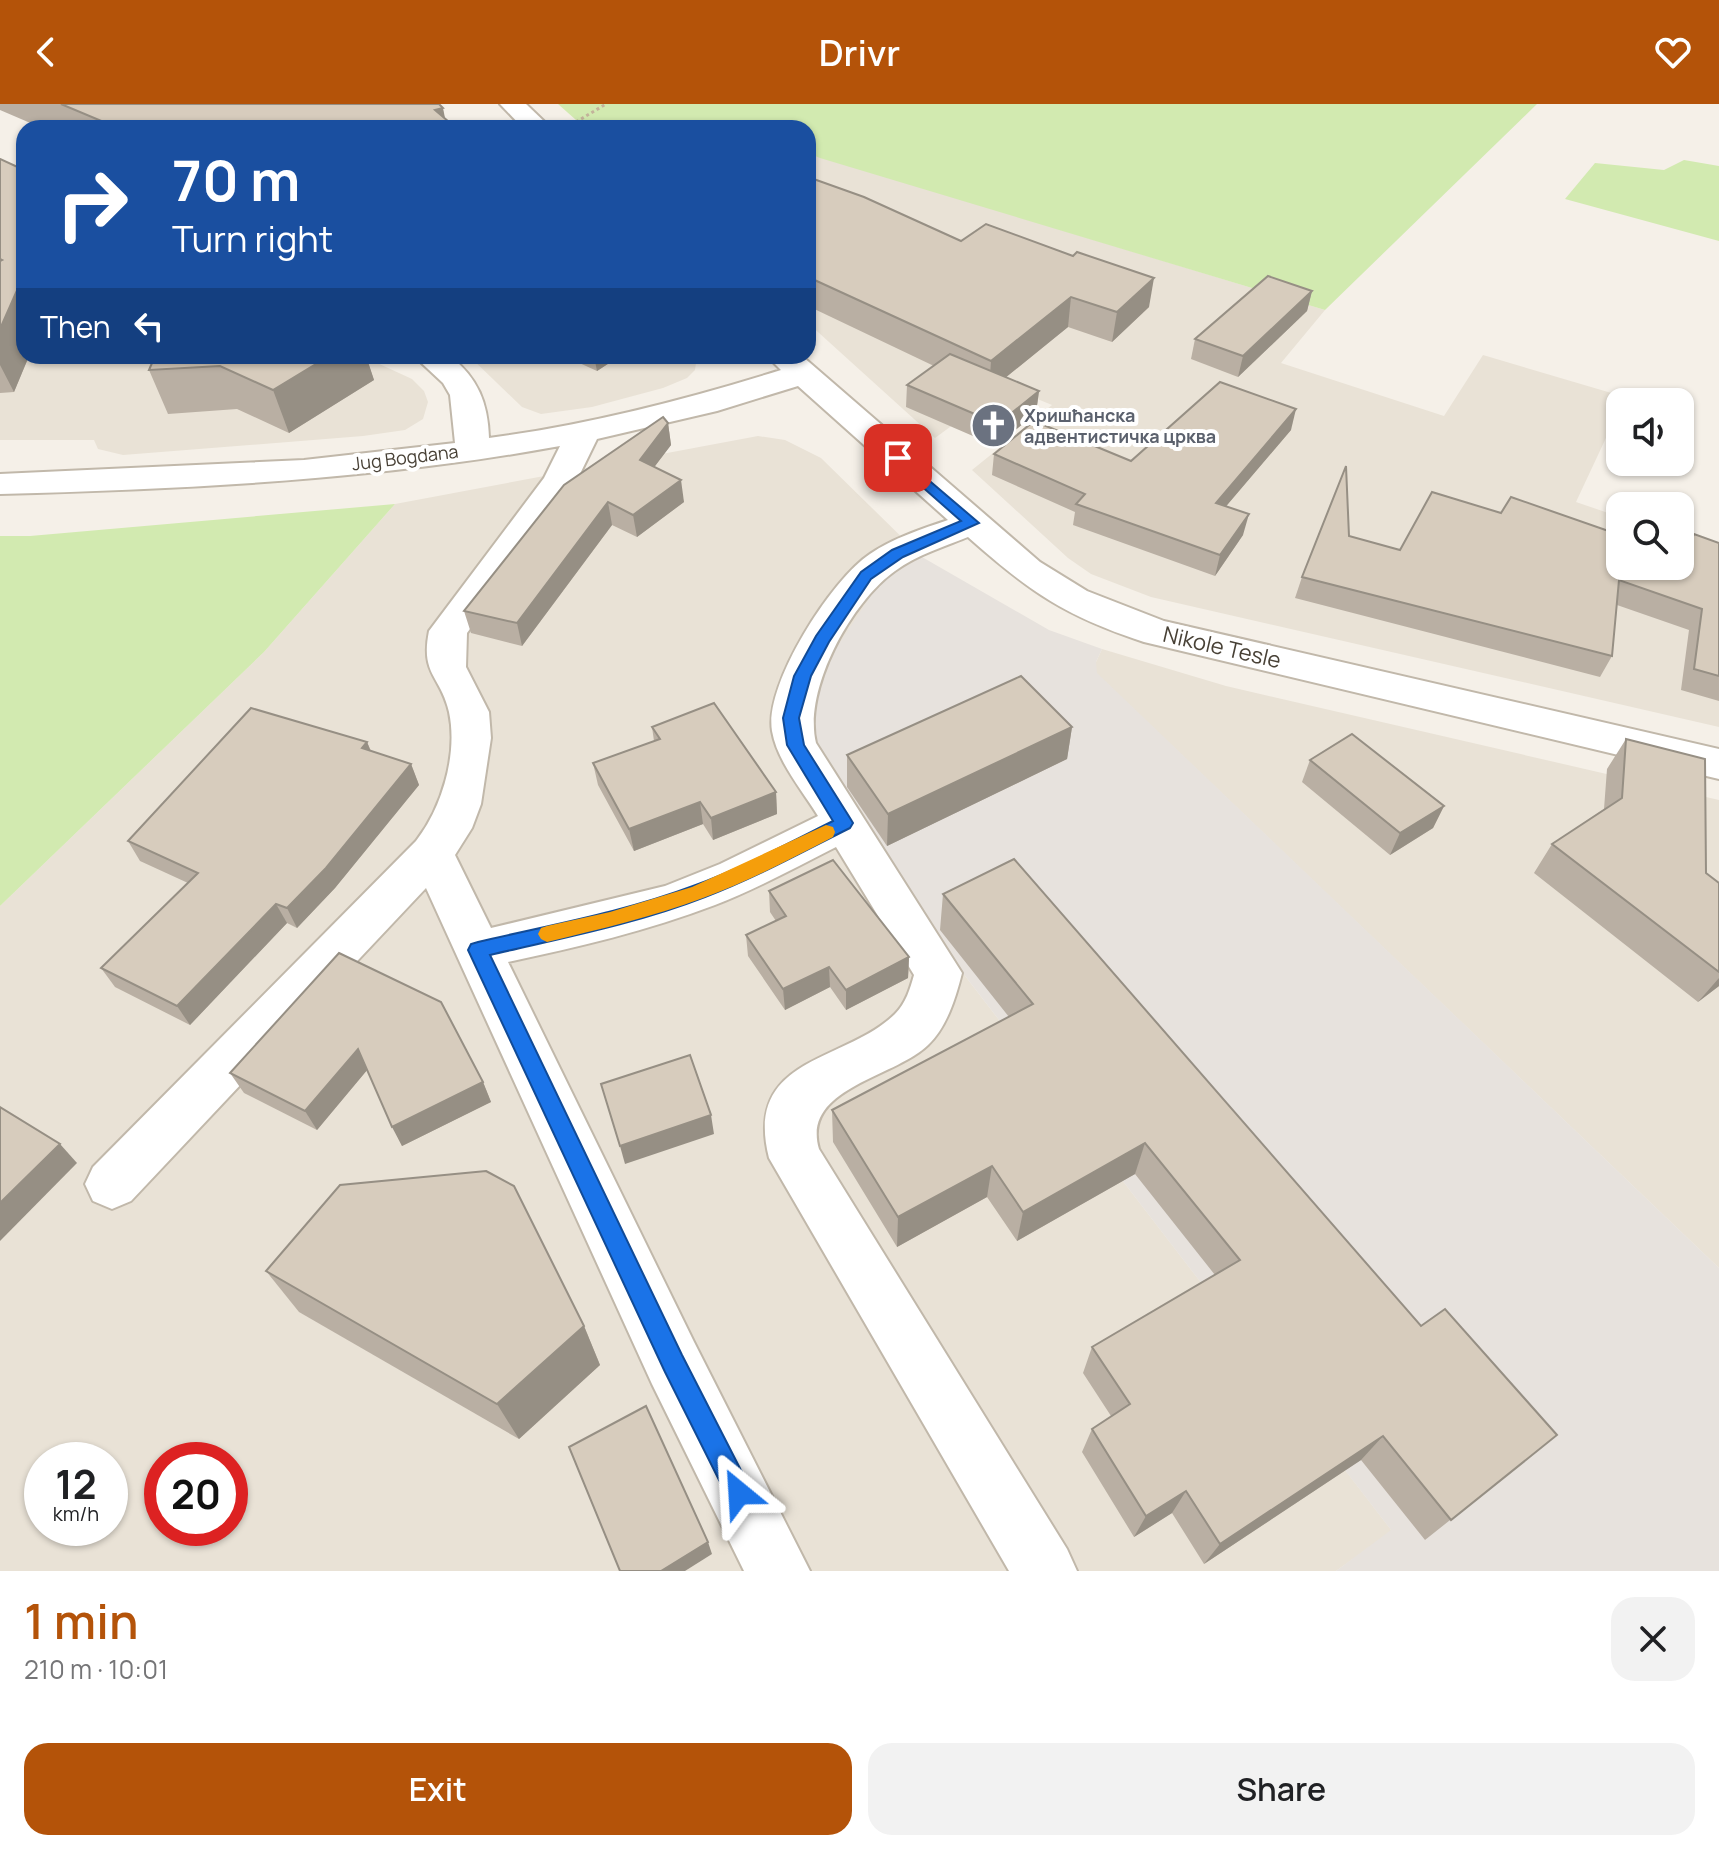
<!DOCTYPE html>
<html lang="en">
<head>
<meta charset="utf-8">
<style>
	body { margin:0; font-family:Manrope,sans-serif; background:#f2f2f2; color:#202124; height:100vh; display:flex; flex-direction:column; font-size:30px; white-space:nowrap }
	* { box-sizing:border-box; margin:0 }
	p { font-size:26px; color:#757577 }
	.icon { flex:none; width:44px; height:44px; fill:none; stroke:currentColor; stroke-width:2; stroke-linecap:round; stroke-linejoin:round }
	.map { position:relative; height:1467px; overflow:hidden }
	.panel { display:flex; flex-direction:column; background:#fff; flex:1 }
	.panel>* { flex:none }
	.guide { position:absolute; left:16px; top:16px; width:800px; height:244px; border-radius:24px; box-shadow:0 2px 6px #0004; background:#1a4fa0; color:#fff; overflow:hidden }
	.buttons { position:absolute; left:1606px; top:284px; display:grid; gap:16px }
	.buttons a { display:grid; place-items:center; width:88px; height:88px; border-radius:16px; background:#fff; box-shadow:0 2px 6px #0004; font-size:40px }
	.speed { position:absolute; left:24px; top:1338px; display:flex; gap:16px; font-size:40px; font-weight:700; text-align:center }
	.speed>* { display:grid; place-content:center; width:104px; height:104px; border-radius:50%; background:#fff; box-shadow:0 2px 6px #0004; line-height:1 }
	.speed small { font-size:20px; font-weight:400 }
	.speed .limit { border:12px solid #d22; background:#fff; color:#111 }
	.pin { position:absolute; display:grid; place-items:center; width:68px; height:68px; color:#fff; margin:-34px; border-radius:16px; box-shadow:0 4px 12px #0006 }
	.me { position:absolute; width:88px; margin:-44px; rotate:333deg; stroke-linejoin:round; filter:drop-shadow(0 0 6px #0008) }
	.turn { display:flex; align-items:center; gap:28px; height:168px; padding:0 24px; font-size:36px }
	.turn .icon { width:104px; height:104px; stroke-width:2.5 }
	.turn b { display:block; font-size:56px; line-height:68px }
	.then { display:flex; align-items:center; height:76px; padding:0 24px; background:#0003; gap:16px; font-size:30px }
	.round { display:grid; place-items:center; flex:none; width:84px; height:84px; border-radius:24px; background:#f2f2f2 }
	.headline { display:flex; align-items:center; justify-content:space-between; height:136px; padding:0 24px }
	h1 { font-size:48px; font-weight:600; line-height:60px; color:#b45309 }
	.primary-button { display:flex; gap:16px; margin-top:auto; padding:16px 24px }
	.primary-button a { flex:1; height:92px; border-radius:24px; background:#b45309; color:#fff; font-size:32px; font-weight:600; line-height:92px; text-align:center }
	.primary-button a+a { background:#f2f2f2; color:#202124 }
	header { display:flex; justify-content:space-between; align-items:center; height:104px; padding:0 24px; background:#b45309; color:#fff; font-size:36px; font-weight:600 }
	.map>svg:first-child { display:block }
	.residential { fill:#e9e2d6; fill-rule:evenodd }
	.industrial { fill:#e7e2dd }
	.green { fill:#d2eab0 }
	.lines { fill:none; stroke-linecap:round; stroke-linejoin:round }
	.minor-casing { stroke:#c1b8aa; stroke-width:4 }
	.path { stroke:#c3b39b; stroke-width:3; stroke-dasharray:3 3; stroke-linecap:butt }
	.minor { fill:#fff; fill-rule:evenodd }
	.wall { fill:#b9afa3 }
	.shaded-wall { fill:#968f84 }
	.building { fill:#d7ccbd; stroke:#968f84; stroke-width:2 }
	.route { fill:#1a73e8; stroke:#114b97; stroke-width:2 }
	.slow { fill:#f59e0b }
	.labels { text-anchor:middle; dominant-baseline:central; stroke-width:8; stroke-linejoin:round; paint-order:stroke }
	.far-worship-label { font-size:18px; font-weight:bold; fill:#5b616d; stroke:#fff; text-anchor:start }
	.far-street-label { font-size:18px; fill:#484136; stroke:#fff }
	.street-label { font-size:22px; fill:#484136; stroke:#fff }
</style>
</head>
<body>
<header><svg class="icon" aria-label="back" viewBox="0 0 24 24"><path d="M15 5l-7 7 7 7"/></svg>Drivr<svg class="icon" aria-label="heart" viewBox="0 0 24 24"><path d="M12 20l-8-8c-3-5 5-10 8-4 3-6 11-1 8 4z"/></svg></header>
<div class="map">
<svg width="1719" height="1467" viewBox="0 0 1719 1467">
	<rect width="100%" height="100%" fill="#f5f0e8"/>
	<!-- residential -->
	<g class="residential">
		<path d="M 808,49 L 1325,206 L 1281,259 L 1444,312 L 1483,251 L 1625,293 L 1620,298 L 1620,304 L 1576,398 L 1620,413 L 1620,462 L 1680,462 L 1680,431 L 1719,444 L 1719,623 L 1151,493 L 1091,470 L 1068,454 L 972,366 L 1052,301 L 1006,282 L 935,334 L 808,219 Z"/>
		<path d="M 0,86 L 24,252 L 362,252 L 412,275 L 424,287 L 428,298 L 423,315 L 405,326 L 363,332 L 123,351 L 98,345 L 94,336 L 0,336 Z"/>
		<path d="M 469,252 L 689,252 L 696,259 L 695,266 L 687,274 L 663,284 L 592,303 L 541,310 L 522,303 Z"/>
		<path d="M 758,332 L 785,336 L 821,354 L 922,453 L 896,465 L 926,821 L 1392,1427 L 1336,1467 L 0,1467 L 0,802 L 264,548 L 395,400 ZM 42,1356 L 110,1356 L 110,1424 L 42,1424 ZM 162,1356 L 230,1356 L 230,1424 L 162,1424 Z"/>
		<path d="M 1102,545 L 1226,582 L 1719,696 L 1719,1164 L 1096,569 L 1096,558 Z"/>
	</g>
	<!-- industrial -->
	<path class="industrial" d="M 922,453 L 1049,526 L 1102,545 L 1096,558 L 1097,569 L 1719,1164 L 1719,1467 L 1336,1467 L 1391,1426 L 926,821 L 814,637 L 808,605 L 819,570 L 878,481 L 896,465 Z"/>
	<!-- green -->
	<g class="green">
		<path d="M 558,0 L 1537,0 L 1325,206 L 820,54 L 808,49 L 808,24 L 585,24 Z"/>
		<path d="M 1684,56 L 1719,62 L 1719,137 L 1565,95 L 1595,59 L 1664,66 Z"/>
		<path d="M 395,400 L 264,548 L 0,802 L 0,432 L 30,432 Z"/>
	</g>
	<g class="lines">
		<defs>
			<g id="minor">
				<path d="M 500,0 L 526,0 L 551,24 L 523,24 Z"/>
				<path d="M 414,252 L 450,252 C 478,274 488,299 489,334 C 588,321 685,296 781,266 L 767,252 L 802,252 L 1040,458 L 1087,487 L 1164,517 L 1719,645 L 1719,675 L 1144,538 C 1065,512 1030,488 968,433 C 943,443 917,451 895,467 C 851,498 803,586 816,639 L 962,869 C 956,893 947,923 928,941 C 894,974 801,984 819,1045 L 1067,1445 L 1077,1467 L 1009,1467 L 769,1054 C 743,952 845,959 895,910 C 906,899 910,885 914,871 L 836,743 C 796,763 757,785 715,801 C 647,827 578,843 508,858 L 694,1238 L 810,1467 L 744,1467 L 652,1280 L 426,784 L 131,1097 L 112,1105 L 93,1097 L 85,1080 L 93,1063 L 416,737 C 442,704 458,650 449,608 C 441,572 420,571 429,527 L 544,374 L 560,342 C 375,376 188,385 0,390 L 0,370 L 304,356 L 455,339 L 450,291 L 443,279 ZM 798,282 L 948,416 C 922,425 893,434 870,450 C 832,475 764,580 772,627 C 777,657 802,686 818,712 L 720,760 L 665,782 L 491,824 L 455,751 L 472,724 L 481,700 L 491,634 L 489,608 L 466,563 L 467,529 L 577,376 L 597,335 L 717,307 Z"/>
			</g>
		</defs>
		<!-- minor casing -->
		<use href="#minor" class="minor-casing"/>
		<!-- path -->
		<path class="path" d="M 576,18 L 606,0"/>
		<!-- minor -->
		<use href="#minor" class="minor"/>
	</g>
	<!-- wall -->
	<g class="wall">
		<path d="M 0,0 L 439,0 L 445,15 L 456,24 L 42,24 L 0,6 Z"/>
		<path d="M 0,55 L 24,66 L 24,252 L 29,252 L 14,288 L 0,289 Z"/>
		<path d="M 808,73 L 961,137 L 1149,203 L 1112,238 L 1068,223 L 1006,273 L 1039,287 L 1036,309 L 996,342 L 906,303 L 907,281 L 934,262 L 808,202 Z"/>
		<path d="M 1312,187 L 1307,207 L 1238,273 L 1191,255 L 1195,235 Z"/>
		<path d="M 155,252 L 366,252 L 374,276 L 289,329 L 237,305 L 168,310 L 149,266 Z"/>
		<path d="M 564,252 L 620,252 L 597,267 Z"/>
		<path d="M 668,319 L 671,341 L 654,363 L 684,398 L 637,433 L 612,421 L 522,542 L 471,529 L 464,507 Z"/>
		<path d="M 1291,326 L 1226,402 L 1243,431 L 1215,472 L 1073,421 L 1075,408 L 992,371 L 994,350 L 1131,357 Z"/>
		<path d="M 1694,430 L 1719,439 L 1719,597 L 1681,586 L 1689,526 L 1617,501 L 1612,552 L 1600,573 L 1295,494 L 1302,473 L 1349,432 L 1400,446 L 1620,462 L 1685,446 Z"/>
		<path d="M 652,623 L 776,688 L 777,710 L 713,736 L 703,720 L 634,747 L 598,681 L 593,659 L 654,637 Z"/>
		<path d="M 1072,623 L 1067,655 L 887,742 L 847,683 L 847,651 Z"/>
		<path d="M 1626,635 L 1706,769 L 1719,779 L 1719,882 L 1698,898 L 1534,769 L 1552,740 L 1604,705 L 1607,665 Z"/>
		<path d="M 367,638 L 371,647 L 411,660 L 419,681 L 335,784 L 297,824 L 287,819 L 190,921 L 115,883 L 101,864 L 188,779 L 140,757 L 128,737 Z"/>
		<path d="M 1310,656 L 1444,702 L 1433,724 L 1390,751 L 1302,678 Z"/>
		<path d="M 769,787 L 909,853 L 908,874 L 846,906 L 830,883 L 785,906 L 748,852 L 746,831 L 776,817 L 770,808 Z"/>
		<path d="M 943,790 L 1421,1222 L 1557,1331 L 1425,1436 L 1361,1356 L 1204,1460 L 1172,1409 L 1134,1433 L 1082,1348 L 1092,1325 L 1111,1312 L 1083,1269 L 1092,1243 L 1215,1171 L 1135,1070 L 1017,1137 L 987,1093 L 897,1143 L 833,1038 L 832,1006 L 1009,913 L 940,826 Z"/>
		<path d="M 339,849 L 483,978 L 491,998 L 402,1042 L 367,966 L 317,1026 L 244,989 L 230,969 Z"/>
		<path d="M 266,1167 L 584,1222 L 600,1261 L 519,1335 L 299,1208 Z"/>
	</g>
	<!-- shaded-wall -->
	<g class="shaded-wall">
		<path d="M 443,4 L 447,24 L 435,6 Z"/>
		<path d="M 1154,174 L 1149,203 L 1112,238 L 1117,208 Z"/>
		<path d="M 18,184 L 24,196 L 24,252 L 29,252 L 14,288 L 0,261 L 0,225 Z"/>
		<path d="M 1312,187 L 1307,207 L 1238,273 L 1243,252 Z"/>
		<path d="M 1071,193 L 1068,223 L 989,287 L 991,257 Z"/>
		<path d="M 329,252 L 366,252 L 374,276 L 289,329 L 273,286 Z"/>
		<path d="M 594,252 L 620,252 L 597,267 Z"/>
		<path d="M 1039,287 L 1036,309 L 996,342 L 998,320 Z"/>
		<path d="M 1296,305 L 1291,326 L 1211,420 L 1216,399 Z"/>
		<path d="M 668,319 L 671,341 L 643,378 L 640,356 Z"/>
		<path d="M 681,376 L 684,398 L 637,433 L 633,411 Z"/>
		<path d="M 608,398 L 612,421 L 522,542 L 517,519 Z"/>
		<path d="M 1249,410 L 1243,431 L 1215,472 L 1220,451 Z"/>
		<path d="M 1072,623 L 1067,655 L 887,742 L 888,710 Z"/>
		<path d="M 367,638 L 375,658 L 362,644 Z"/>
		<path d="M 411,660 L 419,681 L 335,784 L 297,824 L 287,804 Z"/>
		<path d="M 776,688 L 777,710 L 713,736 L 711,714 Z"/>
		<path d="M 700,698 L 703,720 L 634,747 L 629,725 Z"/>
		<path d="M 1444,702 L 1433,724 L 1390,751 L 1400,729 Z"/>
		<path d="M 276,800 L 287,819 L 190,921 L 177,902 Z"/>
		<path d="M 909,853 L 908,874 L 846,906 L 846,886 Z"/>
		<path d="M 829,863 L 830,883 L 785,906 L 783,885 Z"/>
		<path d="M 1719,874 L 1719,882 L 1698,898 Z"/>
		<path d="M 358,945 L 368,965 L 317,1026 L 305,1007 Z"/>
		<path d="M 483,978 L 491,998 L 402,1042 L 392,1023 Z"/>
		<path d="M 711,1011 L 714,1030 L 625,1060 L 620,1042 Z"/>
		<path d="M 1145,1039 L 1135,1070 L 1017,1137 L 1023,1108 Z"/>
		<path d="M 60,1040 L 77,1059 L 0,1137 L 0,1099 Z"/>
		<path d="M 992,1062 L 987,1093 L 897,1143 L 898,1113 Z"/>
		<path d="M 584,1222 L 600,1261 L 519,1335 L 497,1300 Z"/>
		<path d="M 1383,1332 L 1361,1356 L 1204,1460 L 1220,1440 Z"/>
		<path d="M 1186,1387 L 1172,1409 L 1134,1433 L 1146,1412 Z"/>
		<path d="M 708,1438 L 712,1450 L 685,1467 L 661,1467 Z"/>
	</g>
	<!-- building -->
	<g class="building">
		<path d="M 61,0 L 439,0 L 443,4 L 435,6 L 456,24 L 118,24 Z"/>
		<path d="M 0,55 L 24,66 L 24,72 L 19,74 L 24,77 L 24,187 L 18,184 L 0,225 L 0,157 L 2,156 L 0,155 Z"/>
		<path d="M 808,73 L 864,93 L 961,137 L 986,120 L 1073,152 L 1077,148 L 1154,174 L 1117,208 L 1071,193 L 991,257 L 808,173 Z"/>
		<path d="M 1268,172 L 1312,187 L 1243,252 L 1195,235 Z"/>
		<path d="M 950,250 L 1039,287 L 998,320 L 907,281 Z"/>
		<path d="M 155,252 L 329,252 L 273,286 L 220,262 L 149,266 Z"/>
		<path d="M 1220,278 L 1296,305 L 1216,399 L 1249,410 L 1220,451 L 1076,400 L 1085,390 L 994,350 L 1034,317 L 1131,357 Z"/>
		<path d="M 663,313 L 668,319 L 640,356 L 681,376 L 633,411 L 608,398 L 517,519 L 464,507 L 564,381 Z"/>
		<path d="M 1346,362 L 1349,432 L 1400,446 L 1432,388 L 1501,409 L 1511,393 L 1620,431 L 1620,462 L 1680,462 L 1680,444 L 1687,446 L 1694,430 L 1719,439 L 1719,572 L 1694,565 L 1702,505 L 1619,476 L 1612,552 L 1302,473 Z"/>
		<path d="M 1021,572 L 1072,623 L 888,710 L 847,651 Z"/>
		<path d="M 714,599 L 776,688 L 711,714 L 700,698 L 629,725 L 593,659 L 660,635 L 652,623 Z"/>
		<path d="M 251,604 L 367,638 L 362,644 L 411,660 L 326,764 L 287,804 L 276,800 L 177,902 L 101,864 L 198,769 L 128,737 Z"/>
		<path d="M 1352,630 L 1444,702 L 1400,729 L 1310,656 Z"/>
		<path d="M 1626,635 L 1705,655 L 1706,769 L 1719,779 L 1719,868 L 1552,740 L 1622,694 Z"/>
		<path d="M 1014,755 L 1421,1222 L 1445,1205 L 1557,1331 L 1451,1416 L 1383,1332 L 1220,1440 L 1186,1387 L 1146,1412 L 1092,1325 L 1130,1300 L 1092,1243 L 1240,1156 L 1145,1039 L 1023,1108 L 992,1062 L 898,1113 L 832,1006 L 1033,900 L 943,790 Z"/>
		<path d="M 833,756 L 909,853 L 846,886 L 829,863 L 783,885 L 746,831 L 786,812 L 769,787 Z"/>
		<path d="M 339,849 L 441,898 L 483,978 L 392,1023 L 358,945 L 305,1007 L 230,969 Z"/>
		<path d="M 690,951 L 711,1011 L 620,1042 L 601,980 Z"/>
		<path d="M 0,1003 L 60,1040 L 0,1099 Z"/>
		<path d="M 486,1067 L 514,1082 L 584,1222 L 497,1300 L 266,1167 L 340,1081 Z"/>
		<path d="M 646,1302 L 708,1438 L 661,1467 L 620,1467 L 569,1343 Z"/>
	</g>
	<!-- route -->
	<path class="route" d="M 898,350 L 979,419 L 903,453 L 871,475 L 829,538 L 811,572 L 799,614 L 804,641 L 850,714 L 853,719 L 850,724 C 802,748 755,774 705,793 C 636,820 562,834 490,851 L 682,1251 L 748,1380 L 751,1389 L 748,1398 L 739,1402 L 730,1398 L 665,1268 L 468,846 L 471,840 L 478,838 C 550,821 624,808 693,782 C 742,764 787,740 833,717 L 787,641 L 783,614 L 794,572 L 816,532 L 861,468 L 892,446 L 961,417 L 893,357 L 893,351 Z"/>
	<!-- slow -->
	<path class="slow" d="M 826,721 L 833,723 L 835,728 L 833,733 C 790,755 748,778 703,794 C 653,813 600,825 547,838 L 541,835 L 538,830 L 541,824 L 547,822 L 610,808 L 692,783 Z"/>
	<!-- icons -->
	<defs>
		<symbol id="church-disc" viewBox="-11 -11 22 22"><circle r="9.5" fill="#6b7280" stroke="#fff"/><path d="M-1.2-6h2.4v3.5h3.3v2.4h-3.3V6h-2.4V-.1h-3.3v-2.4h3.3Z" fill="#fff"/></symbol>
	</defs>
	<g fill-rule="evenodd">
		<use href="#church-disc" x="968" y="296" width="51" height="51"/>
	</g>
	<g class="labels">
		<!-- far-worship labels -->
		<g class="far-worship-label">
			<text x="1024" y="311">Хришћанска<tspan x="1024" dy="21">адвентистичка црква</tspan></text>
		</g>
		<!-- far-street labels -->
		<g class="far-street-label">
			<text transform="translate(405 353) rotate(-7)">Jug Bogdana</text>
		</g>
		<!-- street labels -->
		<g class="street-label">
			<text transform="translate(1222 543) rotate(13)">Nikole Tesle</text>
		</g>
	</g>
</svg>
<div class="buttons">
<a><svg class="icon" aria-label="sound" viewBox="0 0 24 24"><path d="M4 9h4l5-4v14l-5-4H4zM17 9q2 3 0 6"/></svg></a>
<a><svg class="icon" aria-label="search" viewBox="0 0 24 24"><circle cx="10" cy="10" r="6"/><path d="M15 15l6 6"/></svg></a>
</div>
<div class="speed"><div>12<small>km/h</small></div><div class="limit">20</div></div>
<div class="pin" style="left:898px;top:354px;background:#d93025"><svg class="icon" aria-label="arrive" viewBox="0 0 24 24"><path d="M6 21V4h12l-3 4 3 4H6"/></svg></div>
<svg class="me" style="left:739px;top:1389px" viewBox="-20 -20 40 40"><path d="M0-17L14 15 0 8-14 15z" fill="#1a73e8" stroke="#fff" stroke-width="4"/></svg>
<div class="guide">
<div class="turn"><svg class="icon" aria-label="right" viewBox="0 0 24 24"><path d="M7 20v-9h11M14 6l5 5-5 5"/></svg><div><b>70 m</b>Turn right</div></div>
<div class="then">Then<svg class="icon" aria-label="left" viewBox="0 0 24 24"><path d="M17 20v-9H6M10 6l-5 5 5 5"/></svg></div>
</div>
</div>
<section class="panel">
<div class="headline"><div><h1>1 min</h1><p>210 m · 10:01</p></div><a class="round"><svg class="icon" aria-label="close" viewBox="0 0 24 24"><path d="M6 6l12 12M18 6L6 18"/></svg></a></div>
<div class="primary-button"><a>Exit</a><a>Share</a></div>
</section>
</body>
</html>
